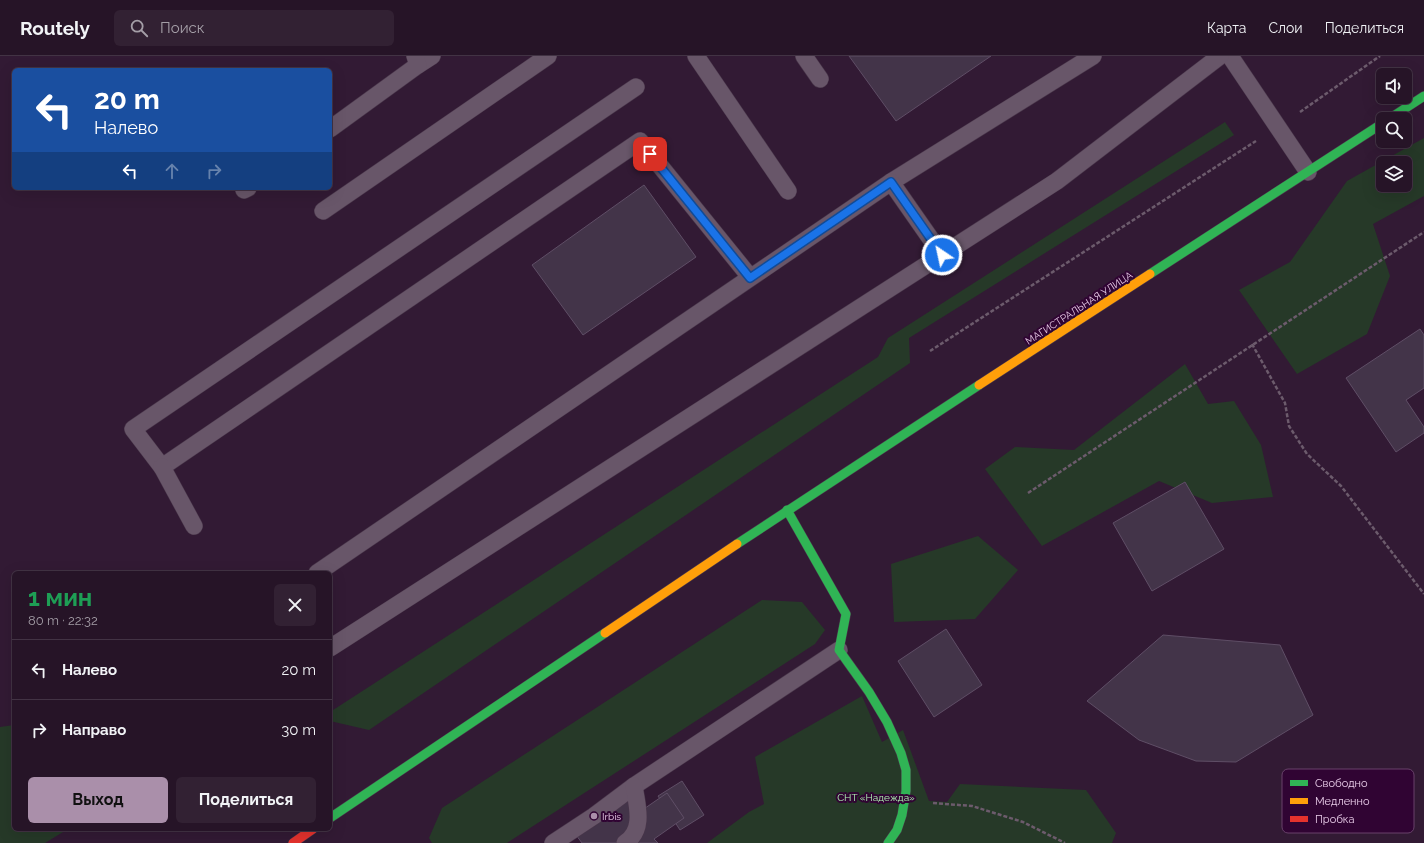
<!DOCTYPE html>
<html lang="ru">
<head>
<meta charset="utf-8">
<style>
	body { margin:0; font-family:Raleway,sans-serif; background:#322133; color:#f1f3f6; height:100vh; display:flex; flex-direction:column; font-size:15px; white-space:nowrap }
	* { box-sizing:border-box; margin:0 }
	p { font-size:13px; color:#a49ea7 }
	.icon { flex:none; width:22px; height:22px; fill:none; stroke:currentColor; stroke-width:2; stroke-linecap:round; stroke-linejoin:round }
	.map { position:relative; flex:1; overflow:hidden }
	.side { position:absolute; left:12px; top:515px; width:320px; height:260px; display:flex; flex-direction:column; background:#261427; border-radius:6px; box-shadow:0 4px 16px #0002,0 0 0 1px #423344 }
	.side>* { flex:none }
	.guide { position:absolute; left:12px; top:12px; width:320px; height:122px; border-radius:6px; box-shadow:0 4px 16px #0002,0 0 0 1px #423344; background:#1a4fa0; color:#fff; overflow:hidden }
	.controls { position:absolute; left:1376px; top:12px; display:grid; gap:8px }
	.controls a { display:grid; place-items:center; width:36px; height:36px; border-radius:6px; background:#261427; box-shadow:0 4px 16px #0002,0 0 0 1px #423344; font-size:20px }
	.pin { position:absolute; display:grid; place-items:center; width:34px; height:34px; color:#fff; margin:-17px; border-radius:8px; box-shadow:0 2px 6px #0006 }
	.me { position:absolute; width:44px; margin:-22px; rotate:326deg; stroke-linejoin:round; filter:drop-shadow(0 0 3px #0008) }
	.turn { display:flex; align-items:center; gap:14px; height:84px; padding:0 16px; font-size:18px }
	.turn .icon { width:52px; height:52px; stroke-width:2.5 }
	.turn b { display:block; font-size:28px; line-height:34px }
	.lanes { display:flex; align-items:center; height:38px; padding:0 16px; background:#0003; justify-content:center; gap:20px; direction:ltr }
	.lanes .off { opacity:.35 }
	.round { display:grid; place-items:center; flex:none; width:42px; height:42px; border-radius:6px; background:#322133 }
	.summary { display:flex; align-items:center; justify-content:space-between; height:68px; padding:0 16px }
	h1 { font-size:24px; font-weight:700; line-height:30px; color:#1e9e55 }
	.primary-button { display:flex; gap:8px; margin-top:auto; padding:8px 16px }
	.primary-button a { flex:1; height:46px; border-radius:6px; background:#aa8faa; color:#111; font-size:16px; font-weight:700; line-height:46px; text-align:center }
	.primary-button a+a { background:#322133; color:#f1f3f6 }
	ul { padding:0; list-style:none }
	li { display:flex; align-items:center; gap:12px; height:60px; padding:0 16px; border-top:1px solid #423344 }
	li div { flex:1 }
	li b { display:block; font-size:15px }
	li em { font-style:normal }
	header { display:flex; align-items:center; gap:24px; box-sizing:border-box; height:56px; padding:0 20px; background:#261427; border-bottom:1px solid #423344 }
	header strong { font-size:19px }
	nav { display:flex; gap:22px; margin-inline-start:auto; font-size:14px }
	.search { width:280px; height:36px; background:#322133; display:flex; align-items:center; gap:10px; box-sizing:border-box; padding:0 14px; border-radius:6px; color:#a49ea7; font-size:15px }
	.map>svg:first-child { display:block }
	.green { fill:#263928; fill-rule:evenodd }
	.building { fill:#433449; stroke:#5f4e66 }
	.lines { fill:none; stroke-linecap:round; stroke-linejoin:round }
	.lane-casing { stroke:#4a374b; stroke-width:18 }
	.fast-casing { stroke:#4a374b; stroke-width:10 }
	.slow-casing { stroke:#4a374b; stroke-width:10 }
	.jam-casing { stroke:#4a374b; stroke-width:10 }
	.path { stroke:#6c5b6c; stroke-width:2.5; stroke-dasharray:4 2; stroke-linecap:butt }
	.lane { stroke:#685669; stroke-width:17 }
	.fast { stroke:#30b455; stroke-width:9 }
	.slow { stroke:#ff9f0a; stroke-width:9 }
	.jam { stroke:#e5322d; stroke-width:9 }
	.route-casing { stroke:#114b97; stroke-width:10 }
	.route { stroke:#1a73e8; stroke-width:7 }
	.poi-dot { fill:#aa8faa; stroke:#300433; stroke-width:1.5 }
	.labels { text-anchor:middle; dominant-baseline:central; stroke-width:4; stroke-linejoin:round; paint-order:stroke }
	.street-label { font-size:10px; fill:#eaceea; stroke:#300433 }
	.park-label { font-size:10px; fill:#b2f9b5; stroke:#300433 }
	.poi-label { font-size:10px; fill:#eaceea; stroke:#300433; text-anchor:start }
	.key { fill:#300433; stroke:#68416a; stroke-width:1 }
	.key-label { font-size:11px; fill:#eaceea }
</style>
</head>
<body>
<header>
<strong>Routely</strong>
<div class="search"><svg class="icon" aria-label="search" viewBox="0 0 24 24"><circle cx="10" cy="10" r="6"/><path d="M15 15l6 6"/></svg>Поиск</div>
<nav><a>Карта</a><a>Слои</a><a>Поделиться</a></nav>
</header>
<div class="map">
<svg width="1424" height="787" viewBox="0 0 1424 787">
	<rect width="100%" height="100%" fill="#321a34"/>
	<!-- green -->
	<g class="green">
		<path d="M 1225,66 L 1234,79 L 909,282 L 910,307 L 369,674 L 330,665 L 330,656 L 878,301 L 888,282 Z"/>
		<path d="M 1424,82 L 1424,140 L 1373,168 L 1390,220 L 1367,278 L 1297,318 L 1239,234 L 1290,206 L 1347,125 ZM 1383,107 L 1405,107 L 1405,129 L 1383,129 Z"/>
		<path d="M 1185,308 L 1208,348 L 1234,345 L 1261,389 L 1273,441 L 1212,447 L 1159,425 L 1042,490 L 985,413 L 1015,391 L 1074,394 Z"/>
		<path d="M 978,480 L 1018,514 L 975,563 L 894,566 L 891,508 Z"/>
		<path d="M 762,544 L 802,546 L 825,574 L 815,588 L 507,787 L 432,787 L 429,782 L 442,752 Z"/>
		<path d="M 862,640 L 882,686 L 903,674 L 929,745 L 947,746 L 960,728 L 1086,734 L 1116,777 L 1112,787 L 707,787 L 749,756 L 764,748 L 755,701 Z"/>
		<path d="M 14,669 L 14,773 L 68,773 L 45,787 L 0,787 L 0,671 Z"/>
	</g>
	<!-- building -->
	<g class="building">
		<path d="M 849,0 L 991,0 L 896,65 Z"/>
		<path d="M 644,129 L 696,201 L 583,279 L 532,209 Z"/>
		<path d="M 1420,273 L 1424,279 L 1424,332 L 1406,344 L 1424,371 L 1424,377 L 1396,396 L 1346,322 Z"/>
		<path d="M 1185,426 L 1224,493 L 1152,535 L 1113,467 Z"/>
		<path d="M 946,573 L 982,629 L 934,661 L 898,605 Z"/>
		<path d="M 1163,579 L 1280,589 L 1313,659 L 1236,706 L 1196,705 L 1139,684 L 1087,645 Z"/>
		<path d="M 682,725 L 704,759 L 680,774 L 658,740 Z"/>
		<path d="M 667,737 L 684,762 L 654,783 L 658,787 L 582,787 L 576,779 L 628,742 L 638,757 Z"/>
	</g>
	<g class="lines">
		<defs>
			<g id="lane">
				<path d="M 696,0 L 788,135"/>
				<path d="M 804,0 L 820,23"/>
				<path d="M 1230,0 L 1308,116"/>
				<path d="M 418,9 L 432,0"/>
				<path d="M 636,31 L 133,373 L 162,411 L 640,85 L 750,221"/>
				<path d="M 330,73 L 418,9 L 415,0"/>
				<path d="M 891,126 L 1093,0"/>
				<path d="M 244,134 L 248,132"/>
				<path d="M 323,155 L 548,0"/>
				<path d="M 162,411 L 194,470"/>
				<path d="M 317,517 L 891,126 L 942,199"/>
				<path d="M 330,592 L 1057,125 L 1220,0"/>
				<path d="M 553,787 L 594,760 L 634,730 L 839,594"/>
				<path d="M 625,787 C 645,774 637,749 634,730"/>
			</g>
			<g id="fast">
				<path d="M 1389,63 L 1424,40"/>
				<path d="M 1150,218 L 1383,67"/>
				<path d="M 787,454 L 846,558 L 839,594 L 869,636 L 887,666 L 901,697 L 906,714 L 906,735 L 902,759 L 897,774 L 888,787"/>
				<path d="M 737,488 L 979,329"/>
				<path d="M 330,762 L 605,577"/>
			</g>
			<g id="slow">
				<path d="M 979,329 L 1150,218"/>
				<path d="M 605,577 L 737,488"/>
			</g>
			<path id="jam" d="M 293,787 L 313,773"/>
		</defs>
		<!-- lane casing -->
		<use href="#lane" class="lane-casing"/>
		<!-- fast casing -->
		<use href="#fast" class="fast-casing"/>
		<!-- slow casing -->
		<use href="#slow" class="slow-casing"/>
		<!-- jam casing -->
		<use href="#jam" class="jam-casing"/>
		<!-- path -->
		<g class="path">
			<path d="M 1300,56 L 1380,0"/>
			<path d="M 1252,288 L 1285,347 L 1289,370 L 1307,398 L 1341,430 L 1424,538"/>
			<path d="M 930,295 L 1256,85"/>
			<path d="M 1028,437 L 1424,176"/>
			<path d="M 933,747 L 972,750 L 1023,766 L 1065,787"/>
		</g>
		<!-- lane -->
		<use href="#lane" class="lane"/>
		<!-- fast -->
		<use href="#fast" class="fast"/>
		<!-- slow -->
		<use href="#slow" class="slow"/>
		<!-- jam -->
		<use href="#jam" class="jam"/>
	</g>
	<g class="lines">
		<defs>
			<path id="route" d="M 650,98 L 750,222 L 891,126 L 942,199"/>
		</defs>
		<!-- route casing -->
		<use href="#route" class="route-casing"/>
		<!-- route -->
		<use href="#route" class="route"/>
	</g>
	<!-- markers -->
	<circle class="poi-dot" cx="594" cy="760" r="4"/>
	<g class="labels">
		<!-- street labels -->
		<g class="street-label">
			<text transform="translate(1079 252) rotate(-33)">МАГИСТРАЛЬНАЯ УЛИЦА</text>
		</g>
		<!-- park labels -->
		<g class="park-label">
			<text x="876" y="741">СНТ «Надежда»</text>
		</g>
		<!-- poi labels -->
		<g class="poi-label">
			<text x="602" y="760">Irbis</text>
		</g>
	</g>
	<!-- legend -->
	<rect x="1282" y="713" width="132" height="64" rx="6" class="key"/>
	<rect x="1290" y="724" width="18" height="6" fill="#30b455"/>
	<rect x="1290" y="742" width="18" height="6" fill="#ff9f0a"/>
	<rect x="1290" y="760" width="18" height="6" fill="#e5322d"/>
	<g class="key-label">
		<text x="1315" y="731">Свободно</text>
		<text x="1315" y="749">Медленно</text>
		<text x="1315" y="767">Пробка</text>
	</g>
</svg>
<div class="controls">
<a><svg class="icon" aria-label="sound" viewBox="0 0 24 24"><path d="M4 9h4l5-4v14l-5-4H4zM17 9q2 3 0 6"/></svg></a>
<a><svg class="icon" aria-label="search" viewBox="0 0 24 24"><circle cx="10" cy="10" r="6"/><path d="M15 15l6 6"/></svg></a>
<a><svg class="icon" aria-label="layers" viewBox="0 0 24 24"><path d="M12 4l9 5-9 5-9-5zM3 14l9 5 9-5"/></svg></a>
</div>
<div class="pin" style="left:650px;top:98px;background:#d93025"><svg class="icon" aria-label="arrive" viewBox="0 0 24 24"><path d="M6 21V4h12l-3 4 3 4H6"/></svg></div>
<svg class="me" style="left:942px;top:199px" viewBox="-20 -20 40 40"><circle r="17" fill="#1a73e8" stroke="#fff" stroke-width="3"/><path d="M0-11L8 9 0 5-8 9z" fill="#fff"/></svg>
<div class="guide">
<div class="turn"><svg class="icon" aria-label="left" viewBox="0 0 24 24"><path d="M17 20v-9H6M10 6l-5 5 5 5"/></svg><div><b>20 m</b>Налево</div></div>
<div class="lanes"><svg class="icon" aria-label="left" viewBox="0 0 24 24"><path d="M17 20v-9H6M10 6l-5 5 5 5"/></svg><svg class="icon off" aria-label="ahead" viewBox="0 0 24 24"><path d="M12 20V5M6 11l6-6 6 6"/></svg><svg class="icon off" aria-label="right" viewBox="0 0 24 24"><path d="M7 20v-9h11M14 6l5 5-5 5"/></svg></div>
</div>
<section class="side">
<div class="summary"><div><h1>1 мин</h1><p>80 m · 22:32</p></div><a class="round"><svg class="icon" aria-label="close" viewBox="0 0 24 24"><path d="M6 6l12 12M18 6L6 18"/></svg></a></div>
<ul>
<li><svg class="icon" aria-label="left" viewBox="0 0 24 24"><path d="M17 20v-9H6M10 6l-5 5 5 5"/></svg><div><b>Налево</b></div><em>20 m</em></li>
<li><svg class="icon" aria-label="right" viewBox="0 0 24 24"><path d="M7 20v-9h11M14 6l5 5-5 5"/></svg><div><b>Направо</b></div><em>30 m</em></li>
</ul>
<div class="primary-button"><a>Выход</a><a>Поделиться</a></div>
</section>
</div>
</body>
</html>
